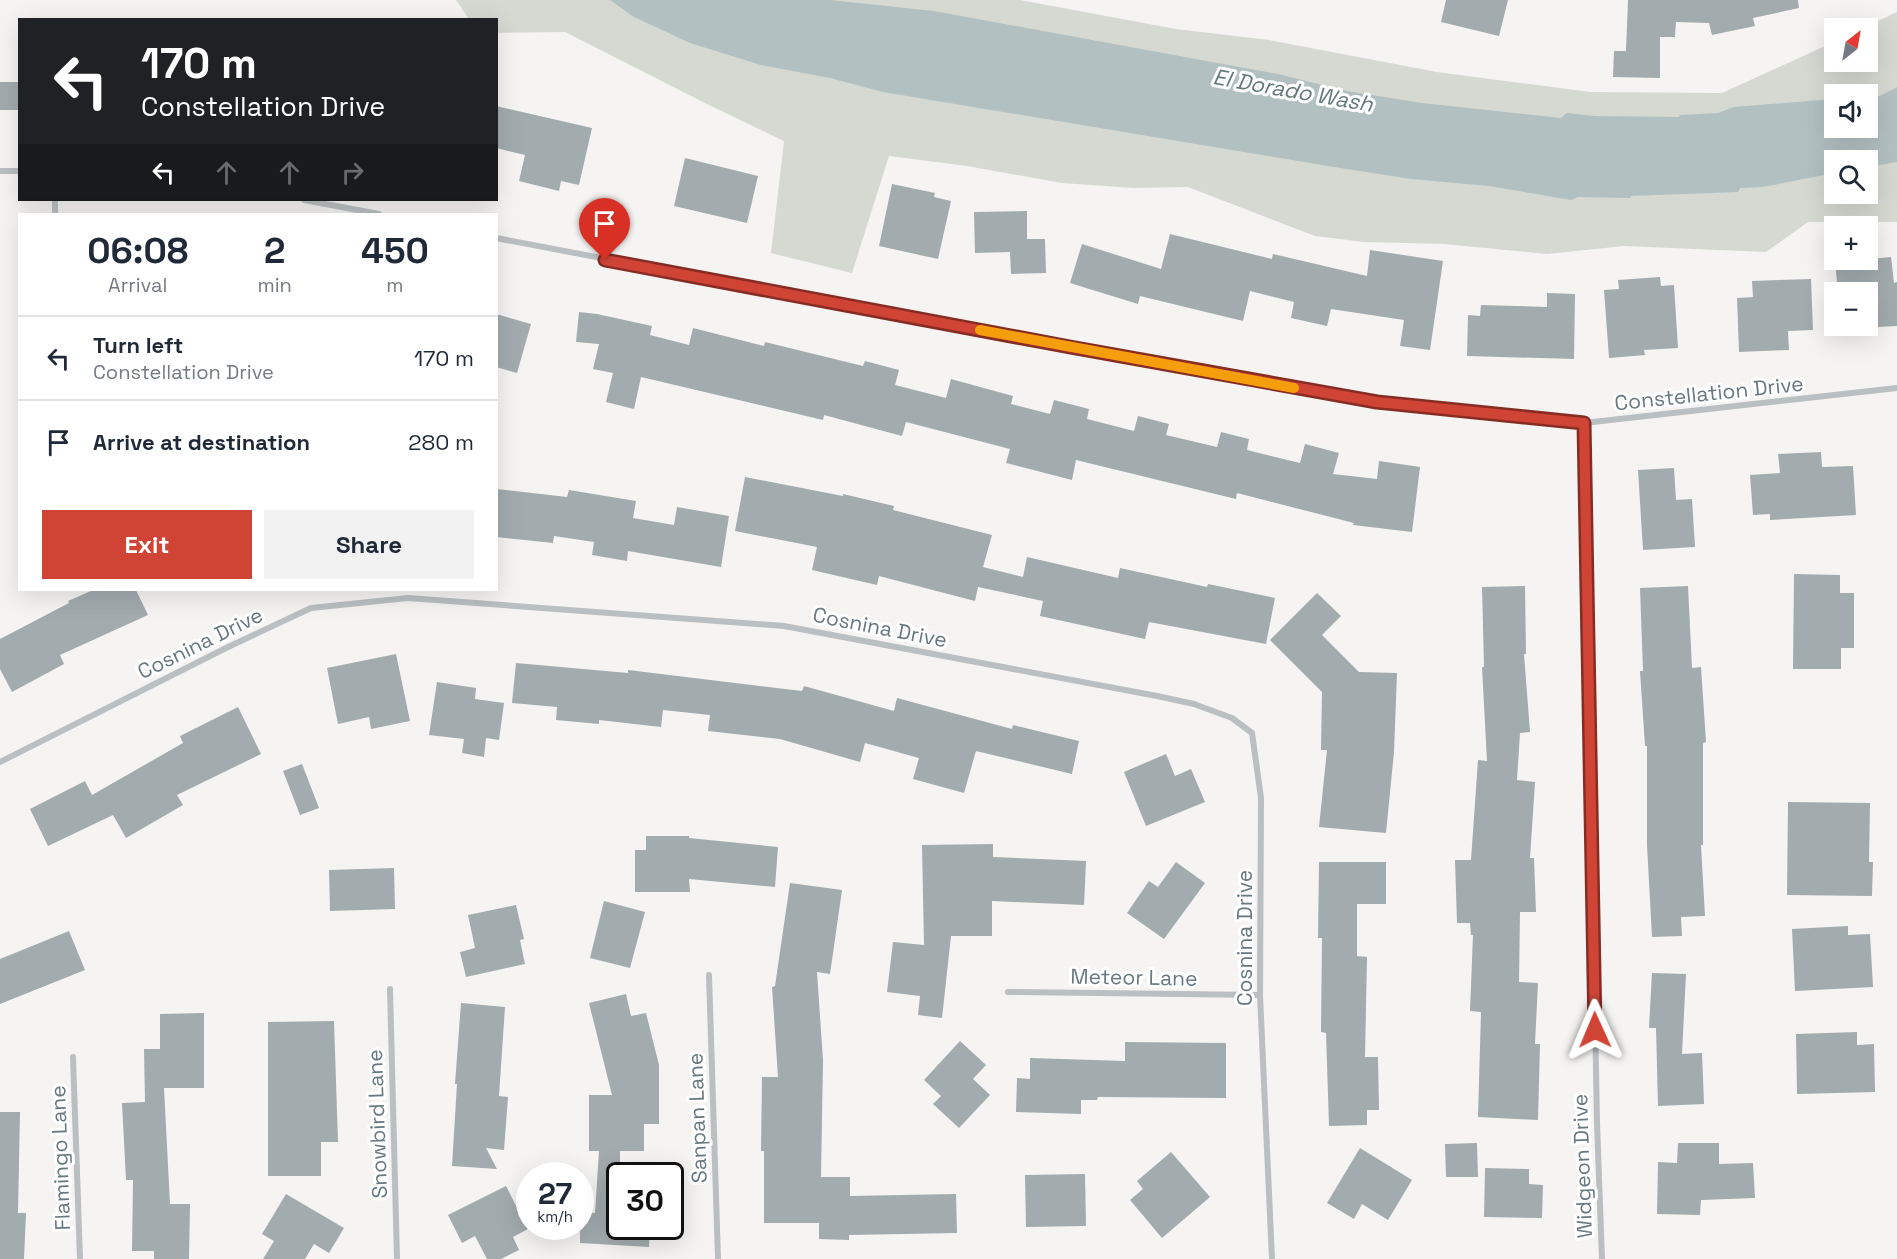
<!DOCTYPE html>
<html lang="en">
<head>
<meta charset="utf-8">
<style>
	body { margin:0; font-family:"Space Grotesk",sans-serif; background:#f2f2f3; color:#1f2937; height:100vh; display:flex; flex-direction:column; font-size:22px; white-space:nowrap }
	* { box-sizing:border-box; margin:0 }
	p { font-size:20px; color:#747a83 }
	.icon { flex:none; width:33px; height:33px; fill:none; stroke:currentColor; stroke-width:2; stroke-linecap:round; stroke-linejoin:round }
	.map { position:relative; flex:1; overflow:hidden }
	.panel { position:absolute; left:18px; top:213px; width:480px; height:378px; display:flex; flex-direction:column; background:#fff; border-radius:0px; box-shadow:0 6px 24px #0002 }
	.panel>* { flex:none }
	.guide { position:absolute; left:18px; top:18px; width:480px; height:183px; border-radius:0px; box-shadow:0 6px 24px #0002; background:#202124; color:#fff; overflow:hidden }
	.needle { width:39px; rotate:31deg }
	.tools { position:absolute; left:1824px; top:18px; display:grid; gap:12px }
	.tools a { display:grid; place-items:center; width:54px; height:54px; border-radius:0px; background:#fff; box-shadow:0 6px 24px #0002; font-size:30px }
	.speed { position:absolute; left:516px; top:1162px; display:flex; gap:12px; font-size:30px; font-weight:700; text-align:center }
	.speed>* { display:grid; place-content:center; width:78px; height:78px; border-radius:50%; background:#fff; box-shadow:0 6px 24px #0002; line-height:1 }
	.speed small { font-size:15px; font-weight:400 }
	.speed .limit { border:3px solid #111; border-radius:9px; background:#fff; color:#111 }
	.pin { position:absolute; display:grid; place-items:center; width:51px; height:51px; color:#fff; margin:-62px -26px; border-radius:50% 50% 50% 0; rotate:-45deg; box-shadow:0 0 6px #0007 }
	.pin .icon { rotate:45deg }
	.me { position:absolute; width:66px; margin:-33px; rotate:359deg; stroke-linejoin:round; filter:drop-shadow(0 0 4px #0008) }
	.turn { display:flex; align-items:center; gap:21px; height:126px; padding:0 24px; font-size:27px }
	.turn .icon { width:78px; height:78px; stroke-width:2.5 }
	.turn b { display:block; font-size:42px; line-height:51px }
	.lanes { display:flex; align-items:center; height:57px; padding:0 24px; background:#0003; justify-content:center; gap:30px; direction:ltr }
	.lanes .off { opacity:.35 }
	.eta { display:flex; justify-content:space-evenly; align-items:center; height:102px; text-align:center }
	.eta b { font-size:36px; font-weight:800; line-height:42px }
	.button { display:flex; gap:12px; margin-top:auto; padding:12px 24px }
	.button a { flex:1; height:69px; border-radius:0px; background:#d04436; color:#fff; font-size:24px; font-weight:800; line-height:69px; text-align:center }
	.button a+a { background:#f2f2f3; color:#1f2937 }
	ul { padding:0; list-style:none }
	li { display:flex; align-items:center; gap:18px; height:84px; padding:0 24px; border-top:2px solid #e0e1e3 }
	li div { flex:1 }
	li b { display:block; font-size:22px }
	li em { font-style:normal }
	.map>svg:first-child { display:block }
	.green { fill:#d5d9d1; fill-rule:evenodd }
	.water { fill:#b2c0c2 }
	.building { fill:#a2abae }
	.lines { fill:none; stroke-linecap:round; stroke-linejoin:round }
	.street { stroke:#babfc1; stroke-width:6 }
	.route-casing { stroke:#872c23; stroke-width:15 }
	.route { stroke:#d04436; stroke-width:10 }
	.slow { stroke:#f59e0b; stroke-width:10 }
	.labels { text-anchor:middle; dominant-baseline:central; stroke-width:6; stroke-linejoin:round; paint-order:stroke }
	.street-label { font-size:21px; fill:#677880; stroke:#fff }
	.water-label { font-size:22px; font-style:italic; fill:#63797c; stroke:#fff }
</style>
</head>
<body>
<div class="map">
<svg width="1897" height="1259" viewBox="0 0 1897 1259">
	<rect width="100%" height="100%" fill="#f5f4f2"/>
	<!-- green -->
	<path class="green" d="M 456,0 L 1020,0 L 1176,29 L 1269,40 L 1437,72 L 1590,92 L 1722,93 L 1834,42 L 1834,62 L 1868,62 L 1868,28 L 1863,28 L 1897,12 L 1897,222 L 1808,222 L 1766,252 L 1624,246 L 1547,254 L 1444,244 L 1364,242 L 1315,236 L 1188,187 L 1133,188 L 1062,183 L 967,166 L 889,156 L 852,273 L 771,253 L 784,141 L 707,104 L 565,32 L 497,33 L 496,20 L 469,19 ZM 1834,94 L 1868,94 L 1868,128 L 1834,128 ZM 1834,160 L 1868,160 L 1868,194 L 1834,194 Z"/>
	<!-- water -->
	<path class="water" d="M 610,0 L 830,0 L 934,11 L 1278,74 L 1347,91 L 1422,103 L 1561,118 L 1567,113 L 1595,116 L 1679,117 L 1680,115 L 1718,113 L 1734,107 L 1834,99 L 1834,128 L 1868,128 L 1868,97 L 1880,96 L 1897,87 L 1897,162 L 1868,167 L 1868,160 L 1834,160 L 1834,173 L 1763,187 L 1740,188 L 1738,192 L 1631,196 L 1630,198 L 1578,197 L 1571,200 L 1489,186 L 1411,179 L 1334,167 L 883,92 L 830,78 L 761,65 L 690,43 L 634,17 Z"/>
	<!-- building -->
	<g class="building">
		<path d="M 1446,0 L 1508,0 L 1499,36 L 1441,22 Z"/>
		<path d="M 1628,0 L 1798,0 L 1799,8 L 1753,18 L 1755,26 L 1712,35 L 1709,23 L 1676,22 L 1675,37 L 1660,37 L 1660,78 L 1613,77 L 1614,51 L 1626,51 Z"/>
		<rect x="0" y="82" width="20" height="28"/>
		<path d="M 496,106 L 592,128 L 579,185 L 561,181 L 559,191 L 519,181 L 525,155 L 496,148 Z"/>
		<path d="M 685,158 L 758,176 L 747,223 L 674,206 Z"/>
		<path d="M 892,184 L 935,193 L 934,197 L 951,201 L 938,259 L 879,246 Z"/>
		<path d="M 1027,211 L 1027,239 L 1045,239 L 1046,273 L 1011,274 L 1010,252 L 975,253 L 974,212 Z"/>
		<path d="M 1170,234 L 1272,259 L 1273,254 L 1367,276 L 1370,250 L 1443,261 L 1430,350 L 1400,346 L 1404,320 L 1331,309 L 1327,326 L 1291,318 L 1294,302 L 1250,291 L 1243,321 L 1140,296 L 1138,304 L 1070,283 L 1082,244 L 1161,269 Z"/>
		<path d="M 1891,257 L 1894,283 L 1897,282 L 1897,326 L 1878,327 L 1877,312 L 1868,313 L 1868,292 L 1838,292 L 1835,262 Z"/>
		<path d="M 1660,277 L 1661,286 L 1674,285 L 1678,348 L 1644,350 L 1645,355 L 1609,358 L 1604,290 L 1619,289 L 1618,280 Z"/>
		<path d="M 1811,279 L 1813,330 L 1788,331 L 1789,350 L 1739,352 L 1737,298 L 1753,297 L 1752,281 Z"/>
		<path d="M 1547,293 L 1575,294 L 1574,359 L 1467,356 L 1468,315 L 1480,316 L 1481,305 L 1547,307 Z"/>
		<path d="M 579,312 L 597,314 L 652,326 L 650,335 L 689,345 L 693,328 L 764,346 L 765,342 L 863,366 L 865,361 L 899,370 L 895,385 L 946,398 L 951,379 L 1013,396 L 1011,404 L 1050,414 L 1054,400 L 1089,409 L 1087,419 L 1134,431 L 1138,416 L 1169,424 L 1166,435 L 1217,447 L 1221,432 L 1249,439 L 1247,450 L 1300,463 L 1305,444 L 1339,453 L 1333,474 L 1377,479 L 1379,461 L 1420,467 L 1412,532 L 1353,525 L 1354,523 L 1237,493 L 1236,499 L 1076,460 L 1072,480 L 1006,463 L 1010,449 L 906,422 L 902,436 L 824,415 L 823,420 L 641,377 L 634,409 L 606,402 L 613,373 L 593,369 L 599,344 L 576,342 Z"/>
		<path d="M 496,314 L 531,324 L 517,373 L 496,367 Z"/>
		<path d="M 1821,452 L 1822,467 L 1853,466 L 1856,515 L 1770,520 L 1770,514 L 1753,515 L 1750,475 L 1780,473 L 1778,454 Z"/>
		<path d="M 1674,468 L 1676,500 L 1692,499 L 1695,547 L 1643,550 L 1638,470 Z"/>
		<path d="M 745,477 L 843,496 L 843,494 L 894,506 L 893,510 L 992,535 L 983,567 L 1023,577 L 1027,557 L 1118,578 L 1120,568 L 1207,587 L 1208,584 L 1275,598 L 1266,644 L 1149,622 L 1145,639 L 1040,616 L 1043,601 L 978,587 L 975,601 L 879,576 L 877,585 L 812,570 L 817,547 L 735,531 Z"/>
		<path d="M 496,489 L 567,497 L 569,490 L 636,501 L 633,518 L 674,525 L 677,507 L 729,516 L 721,567 L 628,551 L 627,561 L 592,555 L 594,542 L 554,536 L 553,543 L 496,537 Z"/>
		<path d="M 1794,574 L 1840,575 L 1840,593 L 1854,593 L 1854,648 L 1841,648 L 1841,669 L 1793,669 Z"/>
		<path d="M 1525,586 L 1526,654 L 1524,654 L 1530,732 L 1520,733 L 1517,780 L 1535,782 L 1530,858 L 1534,858 L 1536,912 L 1520,912 L 1519,982 L 1538,983 L 1535,1044 L 1540,1044 L 1538,1120 L 1478,1117 L 1481,1012 L 1470,1011 L 1473,935 L 1471,935 L 1470,923 L 1457,923 L 1455,860 L 1471,860 L 1478,760 L 1487,761 L 1482,667 L 1484,667 L 1482,587 Z"/>
		<path d="M 1688,586 L 1692,668 L 1701,667 L 1706,742 L 1703,743 L 1703,845 L 1701,845 L 1705,916 L 1681,917 L 1682,936 L 1652,937 L 1647,845 L 1647,746 L 1645,746 L 1640,671 L 1643,671 L 1640,588 Z"/>
		<path d="M 93,590 L 136,590 L 148,615 L 60,655 L 64,664 L 12,692 L 0,669 L 0,639 L 69,603 L 68,601 Z"/>
		<path d="M 1317,593 L 1341,616 L 1322,635 L 1359,672 L 1397,673 L 1394,752 L 1386,833 L 1319,827 L 1327,750 L 1321,750 L 1322,692 L 1270,640 Z"/>
		<path d="M 396,654 L 410,721 L 371,729 L 369,717 L 338,724 L 327,668 Z"/>
		<path d="M 516,663 L 628,673 L 628,670 L 802,691 L 804,686 L 894,711 L 897,698 L 1012,729 L 1013,725 L 1079,741 L 1072,774 L 976,751 L 964,793 L 913,779 L 919,758 L 865,743 L 860,762 L 780,739 L 708,731 L 710,715 L 663,710 L 661,727 L 599,720 L 599,724 L 556,720 L 557,707 L 512,703 Z"/>
		<path d="M 437,682 L 476,688 L 475,699 L 504,703 L 499,740 L 486,738 L 484,757 L 462,753 L 464,739 L 429,735 Z"/>
		<path d="M 238,707 L 261,754 L 177,795 L 183,805 L 126,838 L 113,815 L 48,846 L 30,809 L 85,781 L 92,795 L 183,743 L 180,736 Z"/>
		<path d="M 1166,754 L 1175,776 L 1191,769 L 1205,802 L 1146,826 L 1124,772 Z"/>
		<path d="M 302,764 L 319,808 L 300,815 L 283,771 Z"/>
		<path d="M 1788,802 L 1870,803 L 1869,862 L 1873,862 L 1872,896 L 1787,895 Z"/>
		<path d="M 646,836 L 689,836 L 689,838 L 778,847 L 775,887 L 689,879 L 690,892 L 635,892 L 635,850 L 646,850 Z"/>
		<path d="M 993,844 L 993,857 L 1086,861 L 1084,905 L 992,901 L 992,936 L 951,936 L 942,1018 L 918,1015 L 920,996 L 887,992 L 893,942 L 924,945 L 922,845 Z"/>
		<path d="M 1176,862 L 1205,883 L 1164,939 L 1127,913 L 1149,881 L 1158,887 Z"/>
		<path d="M 1319,862 L 1386,862 L 1386,904 L 1357,904 L 1357,956 L 1367,957 L 1365,1057 L 1378,1057 L 1379,1110 L 1367,1110 L 1367,1125 L 1329,1126 L 1326,1033 L 1321,1032 L 1322,938 L 1318,938 Z"/>
		<path d="M 394,868 L 395,909 L 330,911 L 329,870 Z"/>
		<path d="M 790,883 L 842,890 L 830,974 L 817,972 L 823,1060 L 821,1177 L 850,1177 L 850,1196 L 956,1194 L 957,1233 L 849,1235 L 849,1240 L 819,1239 L 819,1223 L 764,1223 L 764,1151 L 761,1151 L 762,1077 L 778,1077 L 772,987 L 775,986 Z"/>
		<path d="M 604,901 L 645,912 L 630,968 L 590,958 Z"/>
		<path d="M 516,905 L 524,939 L 520,940 L 525,964 L 466,977 L 460,952 L 475,948 L 468,915 Z"/>
		<path d="M 1848,926 L 1848,935 L 1870,934 L 1873,987 L 1795,991 L 1792,929 Z"/>
		<path d="M 69,931 L 85,970 L 0,1004 L 0,959 Z"/>
		<path d="M 1652,973 L 1686,974 L 1682,1054 L 1702,1053 L 1704,1104 L 1658,1106 L 1656,1028 L 1649,1028 Z"/>
		<path d="M 626,994 L 631,1016 L 646,1013 L 659,1065 L 659,1124 L 644,1124 L 644,1151 L 620,1151 L 620,1227 L 650,1227 L 649,1247 L 580,1243 L 580,1212 L 595,1213 L 599,1151 L 589,1151 L 589,1095 L 612,1095 L 589,1003 Z"/>
		<path d="M 461,1003 L 505,1007 L 499,1096 L 508,1097 L 504,1150 L 486,1148 L 497,1169 L 452,1166 L 457,1084 L 455,1084 Z"/>
		<path d="M 204,1013 L 204,1088 L 164,1088 L 170,1204 L 190,1204 L 189,1259 L 154,1259 L 154,1251 L 132,1251 L 133,1180 L 126,1180 L 122,1103 L 145,1102 L 144,1049 L 160,1049 L 160,1014 Z"/>
		<path d="M 334,1021 L 338,1142 L 321,1142 L 321,1176 L 268,1176 L 268,1022 Z"/>
		<path d="M 1857,1032 L 1857,1045 L 1874,1044 L 1875,1092 L 1797,1094 L 1796,1034 Z"/>
		<path d="M 960,1041 L 986,1065 L 973,1079 L 990,1095 L 959,1128 L 933,1104 L 941,1096 L 924,1080 Z"/>
		<path d="M 1125,1042 L 1226,1043 L 1226,1098 L 1098,1097 L 1097,1100 L 1081,1100 L 1081,1114 L 1016,1112 L 1017,1078 L 1030,1079 L 1030,1058 L 1125,1061 Z"/>
		<path d="M 0,1112 L 20,1112 L 18,1213 L 26,1213 L 24,1259 L 0,1259 Z"/>
		<path d="M 1477,1143 L 1478,1177 L 1446,1177 L 1445,1144 Z"/>
		<path d="M 1678,1143 L 1719,1143 L 1719,1164 L 1753,1163 L 1755,1198 L 1701,1200 L 1700,1215 L 1657,1214 L 1658,1162 L 1677,1163 Z"/>
		<path d="M 1360,1148 L 1412,1180 L 1388,1220 L 1362,1204 L 1354,1219 L 1327,1203 Z"/>
		<path d="M 1171,1152 L 1210,1197 L 1162,1238 L 1130,1200 L 1143,1189 L 1137,1181 Z"/>
		<path d="M 1485,1168 L 1529,1169 L 1529,1184 L 1543,1185 L 1542,1218 L 1484,1217 Z"/>
		<path d="M 1085,1174 L 1086,1226 L 1026,1227 L 1025,1175 Z"/>
		<path d="M 506,1186 L 528,1229 L 513,1237 L 519,1250 L 501,1259 L 487,1259 L 475,1236 L 462,1243 L 448,1215 Z"/>
		<path d="M 286,1194 L 344,1228 L 329,1253 L 314,1244 L 305,1259 L 263,1259 L 274,1241 L 262,1234 Z"/>
	</g>
	<g class="lines">
		<!-- street -->
		<g class="street">
			<path d="M 0,171 L 20,171"/>
			<path d="M 304,200 L 379,214"/>
			<path d="M 55,214 L 55,200"/>
			<path d="M 496,238 L 1070,347 L 1377,403 L 1584,423 L 1897,388"/>
			<path d="M 1584,423 L 1597,1123 L 1602,1259"/>
			<path d="M 0,762 L 228,647 L 311,608 L 408,598 L 784,626 L 1157,696 L 1194,704 L 1232,718 L 1252,733 L 1261,798 L 1260,995 L 1272,1259"/>
			<path d="M 709,975 L 718,1259"/>
			<path d="M 390,989 L 397,1259"/>
			<path d="M 1008,992 L 1260,995"/>
			<path d="M 73,1057 L 80,1259"/>
		</g>
	</g>
	<g class="lines">
		<defs>
			<path id="route" d="M 605,260 L 1070,347 L 1377,402 L 1584,423 L 1595,1030"/>
		</defs>
		<!-- route casing -->
		<use href="#route" class="route-casing"/>
		<!-- route -->
		<use href="#route" class="route"/>
		<!-- slow -->
		<path class="slow" d="M 980,330 L 1294,388"/>
	</g>
	<g class="labels">
		<!-- street labels -->
		<g class="street-label">
			<text transform="translate(1709 393) rotate(-6)">Constellation Drive</text>
			<text transform="translate(880 627) rotate(11)">Cosnina Drive</text>
			<text transform="translate(200 643) rotate(-26)">Cosnina Drive</text>
			<text transform="translate(1244 938) rotate(-90)">Cosnina Drive</text>
			<text transform="translate(1134 977) rotate(1)">Meteor Lane</text>
			<text transform="translate(697 1118) rotate(-92)">Sanpan Lane</text>
			<text transform="translate(377 1124) rotate(-92)">Snowbird Lane</text>
			<text transform="translate(60 1158) rotate(-92)">Flamingo Lane</text>
			<text transform="translate(1582 1166) rotate(-92)">Widgeon Drive</text>
		</g>
		<!-- water labels -->
		<g class="water-label">
			<text transform="translate(1293 90) rotate(10)">El Dorado Wash</text>
		</g>
	</g>
</svg>
<div class="tools">
<a><svg class="needle" viewBox="-14 -14 28 28"><path d="M0-13l5 13h-10z" fill="#e53935"/><path d="M0 13l5-13h-10z" fill="#747a83"/></svg></a>
<a><svg class="icon" aria-label="sound" viewBox="0 0 24 24"><path d="M4 9h4l5-4v14l-5-4H4zM17 9q2 3 0 6"/></svg></a>
<a><svg class="icon" aria-label="search" viewBox="0 0 24 24"><circle cx="10" cy="10" r="6"/><path d="M15 15l6 6"/></svg></a>
<a>+</a>
<a>−</a>
</div>
<div class="speed"><div>27<small>km/h</small></div><div class="limit">30</div></div>
<div class="pin" style="left:605px;top:260px;background:#d93025"><svg class="icon" aria-label="arrive" viewBox="0 0 24 24"><path d="M6 21V4h12l-3 4 3 4H6"/></svg></div>
<svg class="me" style="left:1595px;top:1030px" viewBox="-20 -20 40 40"><path d="M0-17L14 15 0 8-14 15z" fill="#d04436" stroke="#fff" stroke-width="4"/></svg>
<div class="guide">
<div class="turn"><svg class="icon" aria-label="left" viewBox="0 0 24 24"><path d="M17 20v-9H6M10 6l-5 5 5 5"/></svg><div><b>170 m</b>Constellation Drive</div></div>
<div class="lanes"><svg class="icon" aria-label="left" viewBox="0 0 24 24"><path d="M17 20v-9H6M10 6l-5 5 5 5"/></svg><svg class="icon off" aria-label="ahead" viewBox="0 0 24 24"><path d="M12 20V5M6 11l6-6 6 6"/></svg><svg class="icon off" aria-label="ahead" viewBox="0 0 24 24"><path d="M12 20V5M6 11l6-6 6 6"/></svg><svg class="icon off" aria-label="right" viewBox="0 0 24 24"><path d="M7 20v-9h11M14 6l5 5-5 5"/></svg></div>
</div>
<section class="panel">
<div class="eta">
<div><b>06:08</b><p>Arrival</p></div>
<div><b>2</b><p>min</p></div>
<div><b>450</b><p>m</p></div>
</div>
<ul>
<li><svg class="icon" aria-label="left" viewBox="0 0 24 24"><path d="M17 20v-9H6M10 6l-5 5 5 5"/></svg><div><b>Turn left</b><p>Constellation Drive</p></div><em>170 m</em></li>
<li><svg class="icon" aria-label="arrive" viewBox="0 0 24 24"><path d="M6 21V4h12l-3 4 3 4H6"/></svg><div><b>Arrive at destination</b></div><em>280 m</em></li>
</ul>
<div class="button"><a>Exit</a><a>Share</a></div>
</section>
</div>
</body>
</html>
